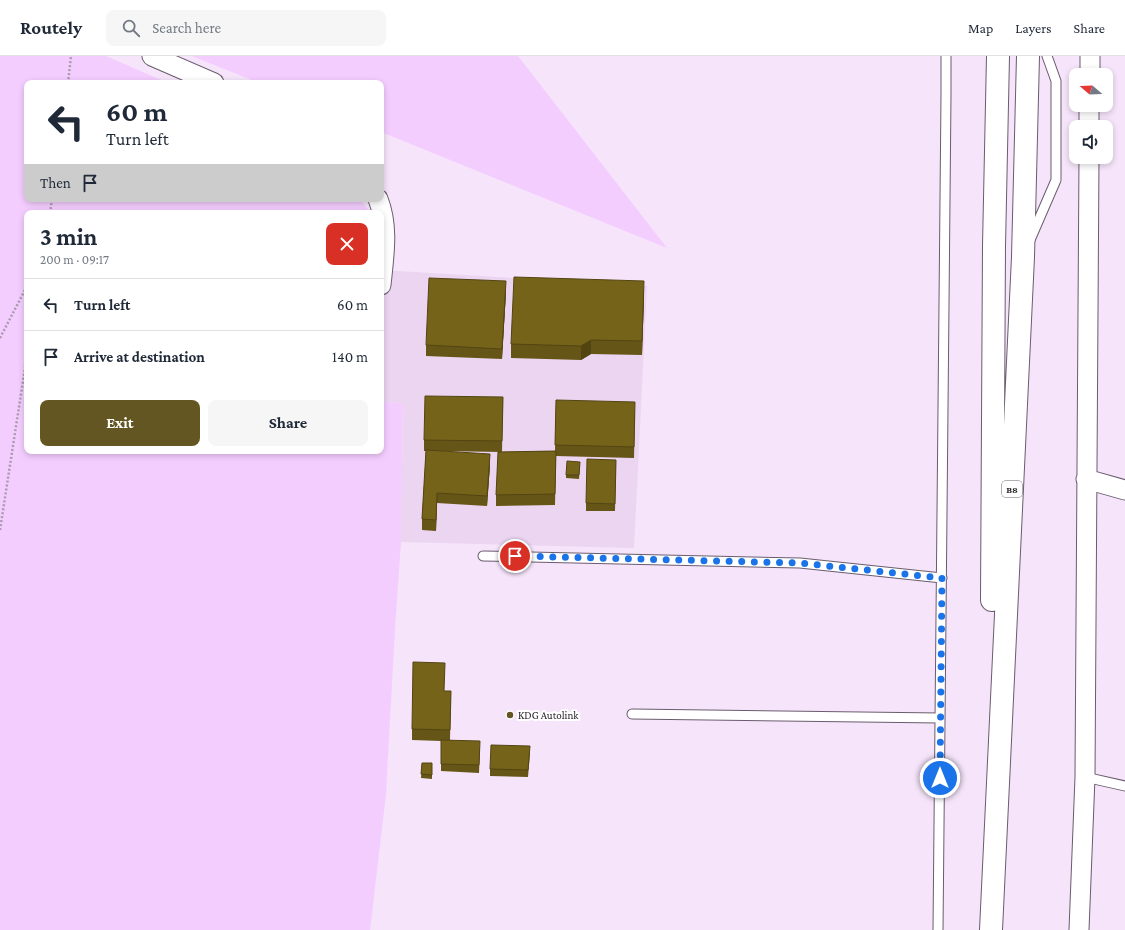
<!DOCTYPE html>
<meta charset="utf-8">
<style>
:root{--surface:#fff;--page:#f6f6f7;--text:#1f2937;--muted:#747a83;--line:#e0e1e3;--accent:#645623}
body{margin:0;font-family:"Crimson Pro",serif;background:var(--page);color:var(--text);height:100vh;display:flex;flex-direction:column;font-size:15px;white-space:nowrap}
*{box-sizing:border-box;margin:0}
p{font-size:13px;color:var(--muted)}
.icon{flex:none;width:22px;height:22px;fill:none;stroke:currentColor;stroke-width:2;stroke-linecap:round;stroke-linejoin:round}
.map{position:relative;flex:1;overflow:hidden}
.drawer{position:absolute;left:24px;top:154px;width:360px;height:244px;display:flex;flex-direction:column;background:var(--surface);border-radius:8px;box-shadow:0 2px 6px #0003}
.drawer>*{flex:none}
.banner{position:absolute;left:24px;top:24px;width:360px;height:122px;border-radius:8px;box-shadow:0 2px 6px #0003;background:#fff;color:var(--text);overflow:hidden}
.needle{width:26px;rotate:289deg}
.fabs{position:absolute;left:1069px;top:12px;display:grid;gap:8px}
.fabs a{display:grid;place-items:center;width:44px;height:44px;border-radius:8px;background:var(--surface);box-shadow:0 2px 6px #0003;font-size:20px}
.pin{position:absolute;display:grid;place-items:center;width:34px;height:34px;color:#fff;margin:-17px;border:2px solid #fff;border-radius:50%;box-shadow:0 1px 4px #0007}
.me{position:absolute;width:44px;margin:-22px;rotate:0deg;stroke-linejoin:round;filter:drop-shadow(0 0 3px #0008)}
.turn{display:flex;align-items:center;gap:14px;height:84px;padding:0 16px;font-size:18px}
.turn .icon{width:52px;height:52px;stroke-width:2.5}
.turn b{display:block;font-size:28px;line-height:34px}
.then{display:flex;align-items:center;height:38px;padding:0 16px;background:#0003;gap:8px;font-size:15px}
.round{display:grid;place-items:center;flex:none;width:42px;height:42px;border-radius:8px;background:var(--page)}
.summary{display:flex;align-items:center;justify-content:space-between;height:68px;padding:0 16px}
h1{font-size:24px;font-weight:700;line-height:30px}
.action{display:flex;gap:8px;margin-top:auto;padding:8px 16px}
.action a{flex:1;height:46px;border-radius:8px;background:var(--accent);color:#fff;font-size:16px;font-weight:700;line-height:46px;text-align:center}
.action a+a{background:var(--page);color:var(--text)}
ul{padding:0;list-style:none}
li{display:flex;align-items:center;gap:12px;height:52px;padding:0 16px;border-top:1px solid var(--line)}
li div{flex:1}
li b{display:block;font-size:15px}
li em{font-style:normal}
header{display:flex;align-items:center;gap:24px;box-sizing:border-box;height:56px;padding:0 20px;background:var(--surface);border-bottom:1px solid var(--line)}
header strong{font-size:19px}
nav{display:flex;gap:22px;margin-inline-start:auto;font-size:14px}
.search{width:280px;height:36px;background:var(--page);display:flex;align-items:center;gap:10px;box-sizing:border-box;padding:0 14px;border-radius:8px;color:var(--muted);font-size:15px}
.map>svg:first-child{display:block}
.built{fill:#ebd5f1}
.green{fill:#f4cdff}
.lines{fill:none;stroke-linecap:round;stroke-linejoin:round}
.service-casing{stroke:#6a5c6e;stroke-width:11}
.minor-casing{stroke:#6a5c6e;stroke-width:21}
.trunk-casing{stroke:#6a5c6e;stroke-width:24}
.path{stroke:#a89bac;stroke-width:2.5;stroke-dasharray:2 2;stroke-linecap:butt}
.service{stroke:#fff;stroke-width:9}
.minor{stroke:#fff;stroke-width:19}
.trunk{stroke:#fff;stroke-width:22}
.wall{fill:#655516}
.shaded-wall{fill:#534512}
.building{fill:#76631a;stroke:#534512}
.route{stroke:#1a73e8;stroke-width:7;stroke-dasharray:0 12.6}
.poi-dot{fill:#645623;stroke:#fff;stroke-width:1.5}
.labels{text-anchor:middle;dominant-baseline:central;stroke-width:4;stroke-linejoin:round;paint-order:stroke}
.shield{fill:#fff;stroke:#656166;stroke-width:1}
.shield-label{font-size:10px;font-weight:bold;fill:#231d25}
.poi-label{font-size:11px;fill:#231d25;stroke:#fff;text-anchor:start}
</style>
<header>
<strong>Routely</strong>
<div class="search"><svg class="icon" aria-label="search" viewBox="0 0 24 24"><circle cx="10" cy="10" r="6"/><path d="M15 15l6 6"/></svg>Search here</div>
<nav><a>Map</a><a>Layers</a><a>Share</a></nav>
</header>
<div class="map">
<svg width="1125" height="874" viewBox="0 0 1125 874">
<rect width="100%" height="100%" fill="#f5e4fa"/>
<path class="built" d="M381 214 647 230 634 492 401 486 403 348 381 345Z"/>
<path class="green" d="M0 0H106L168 27H27V143H360L369 155V157H27V395H381V345L403 348 401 486 395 572 386 738 370 874H0Z
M192 0H518L667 192 381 76V27H259Z"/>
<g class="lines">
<g class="service-casing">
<path id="service" d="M1030 184 1056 124V25L1047 0
M483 500 800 507 942 522
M632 658 940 662
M1085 721 1125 730
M938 874 946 39V0"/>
</g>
<g class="minor-casing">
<path id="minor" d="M152 0 214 27
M1090 19V0
M1089 71V49
M378 143C389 171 384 199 381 229
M1086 423 1125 434
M1079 874 1085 721 1089 101"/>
</g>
<g class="trunk-casing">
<path id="trunk" d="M992 544 994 190 998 0
M991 874 1023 201 1028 0"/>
</g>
<path class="path" d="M68 27 71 0
M50 157 52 143
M0 282 27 230
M0 474 27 299"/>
<use href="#service" class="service"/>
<use href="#minor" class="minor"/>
<use href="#trunk" class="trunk"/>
</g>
<path class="wall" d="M506 236 502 303 426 300V289Z
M644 239 642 299 591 298 581 304 511 302V288Z
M503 341 502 396 555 395 556 344 635 357 634 402 556 400 555 449 496 450V439L502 396 439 395 490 409 487 450 437 447 436 475 422 474V463L426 395H424V384Z
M616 404 615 455H586V447Z
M580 409 579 423 566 422V419Z
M444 635H451L450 684 480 693 479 717 441 715V685L412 684V673Z
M530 697 528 721 490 720V713Z
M422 707H432V723L421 722Z"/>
<path class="shaded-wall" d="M506 225V236L502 303V293Z
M644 225V239L642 299V285Z
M591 284V298L581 304V290Z
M490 398V409L487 450V440Z
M437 437V447L436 475V464Z"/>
<path class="building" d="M514 221 644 225 642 285 591 284 581 290 511 288Z
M429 222 506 225 502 293 426 289Z
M425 340 503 341 502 385 424 384Z
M556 344 635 346 634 391 555 389Z
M426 394 490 398 487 440 437 437 436 464 422 463Z
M556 395 555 438 496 439 498 396Z
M587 403 616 404 615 448 586 447Z
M567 405 580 406 579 419H566Z
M413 606 445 607 444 635H451L450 674 412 673Z
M441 684 480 685 479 709 441 708Z
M491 689 530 690 528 714 490 713Z
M422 707H432V719L421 718Z"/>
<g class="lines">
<path class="route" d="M515 500 800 507 942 522 940 722"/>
</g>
<circle class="poi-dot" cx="510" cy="659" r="4"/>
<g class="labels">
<rect class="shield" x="1002" y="425" width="20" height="16" rx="3"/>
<g class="shield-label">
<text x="1012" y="433">B8</text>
</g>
<g class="poi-label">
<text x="518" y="659">KDG Autolink</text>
</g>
</g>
</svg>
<div class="fabs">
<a><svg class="needle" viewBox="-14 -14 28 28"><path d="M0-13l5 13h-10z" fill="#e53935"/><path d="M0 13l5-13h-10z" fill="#747a83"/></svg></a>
<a><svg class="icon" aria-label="sound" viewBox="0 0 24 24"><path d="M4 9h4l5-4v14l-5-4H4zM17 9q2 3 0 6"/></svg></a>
</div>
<div class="pin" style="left:515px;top:500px;background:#d93025"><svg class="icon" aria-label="arrive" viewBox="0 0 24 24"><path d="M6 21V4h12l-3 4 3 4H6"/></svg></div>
<svg class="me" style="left:940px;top:722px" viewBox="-20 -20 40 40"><circle r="17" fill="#1a73e8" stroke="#fff" stroke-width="3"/><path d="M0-11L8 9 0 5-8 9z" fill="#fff"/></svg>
<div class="banner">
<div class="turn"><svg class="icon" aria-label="left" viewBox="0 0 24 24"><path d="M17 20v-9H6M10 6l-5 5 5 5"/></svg><div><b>60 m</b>Turn left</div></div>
<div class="then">Then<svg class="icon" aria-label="arrive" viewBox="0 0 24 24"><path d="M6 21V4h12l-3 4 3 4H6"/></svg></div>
</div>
<section class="drawer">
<div class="summary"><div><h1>3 min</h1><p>200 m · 09:17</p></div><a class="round" style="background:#d93025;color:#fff"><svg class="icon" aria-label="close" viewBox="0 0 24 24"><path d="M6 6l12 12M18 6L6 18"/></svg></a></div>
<ul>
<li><svg class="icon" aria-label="left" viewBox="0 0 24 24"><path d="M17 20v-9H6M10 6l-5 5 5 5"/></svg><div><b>Turn left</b></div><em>60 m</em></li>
<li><svg class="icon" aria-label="arrive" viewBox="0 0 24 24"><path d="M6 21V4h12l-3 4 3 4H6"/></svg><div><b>Arrive at destination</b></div><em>140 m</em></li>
</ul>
<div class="action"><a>Exit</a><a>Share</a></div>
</section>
</div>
